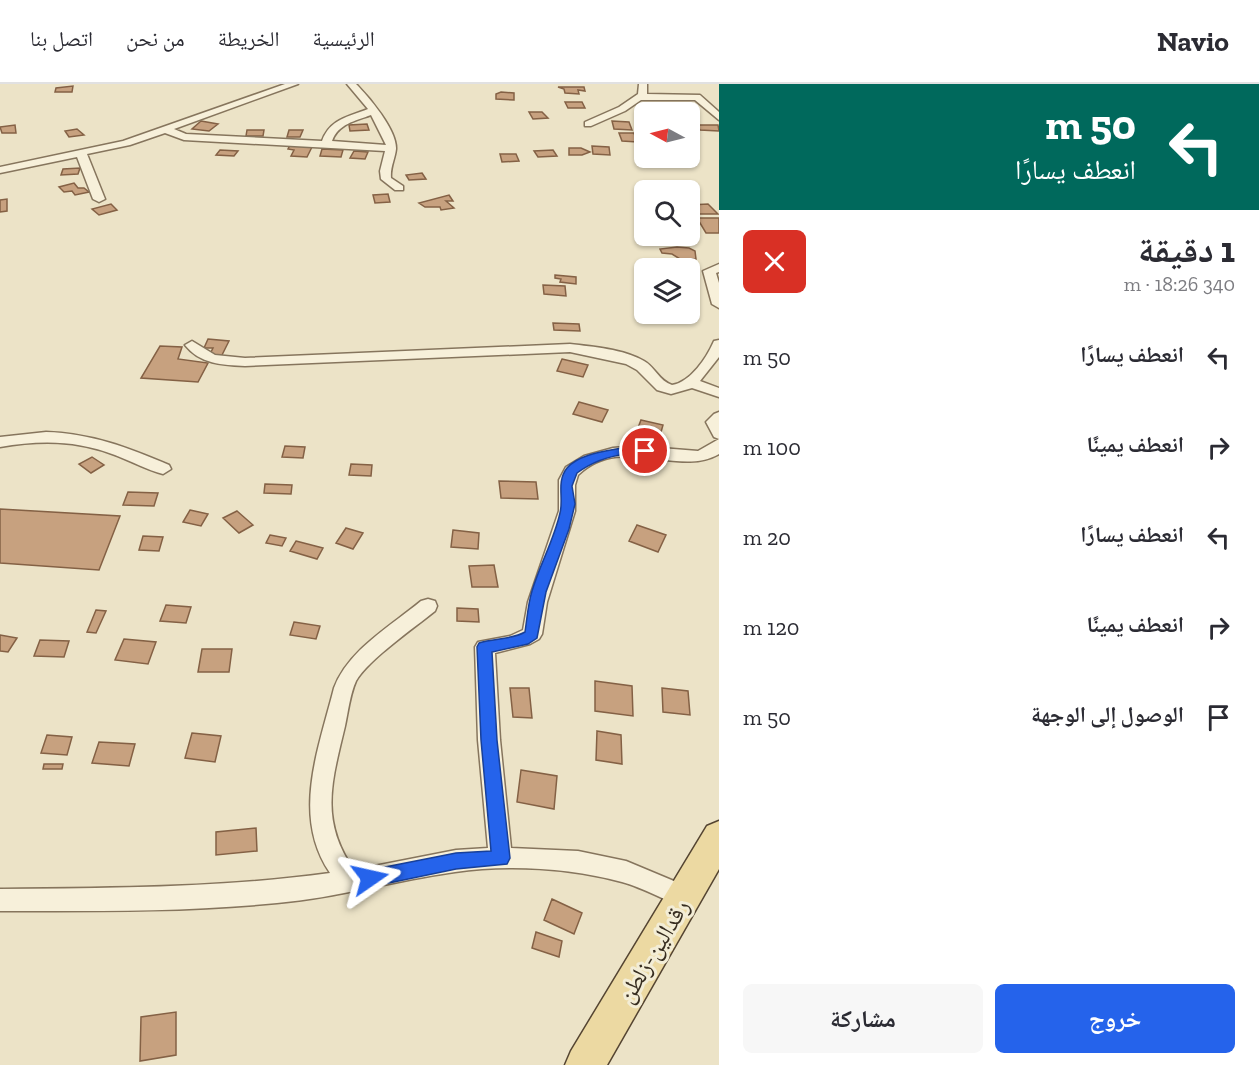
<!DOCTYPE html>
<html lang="ar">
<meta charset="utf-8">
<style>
:root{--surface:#fff;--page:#f7f7f7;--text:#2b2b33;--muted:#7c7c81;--line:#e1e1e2;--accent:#2563eb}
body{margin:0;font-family:"Zilla Slab","Noto Naskh Arabic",serif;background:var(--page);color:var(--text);direction:rtl;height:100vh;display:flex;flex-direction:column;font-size:22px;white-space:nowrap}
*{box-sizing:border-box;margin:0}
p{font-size:20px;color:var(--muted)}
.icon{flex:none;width:33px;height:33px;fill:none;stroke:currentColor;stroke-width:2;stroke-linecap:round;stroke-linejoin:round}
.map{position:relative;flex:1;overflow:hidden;direction:ltr}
.panel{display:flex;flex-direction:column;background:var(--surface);width:540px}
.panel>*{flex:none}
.guide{background:#00695c;color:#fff;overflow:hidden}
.needle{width:39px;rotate:277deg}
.buttons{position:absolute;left:634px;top:18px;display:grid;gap:12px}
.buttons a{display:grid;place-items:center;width:66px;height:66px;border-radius:9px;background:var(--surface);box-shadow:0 2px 4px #0004;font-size:30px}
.pin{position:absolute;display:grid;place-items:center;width:51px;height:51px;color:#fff;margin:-26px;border:3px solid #fff;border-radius:50%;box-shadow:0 2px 6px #0007}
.me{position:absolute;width:66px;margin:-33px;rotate:79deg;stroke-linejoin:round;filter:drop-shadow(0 0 4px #0008)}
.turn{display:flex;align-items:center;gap:21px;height:126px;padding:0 24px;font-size:27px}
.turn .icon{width:78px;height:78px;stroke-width:2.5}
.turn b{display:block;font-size:42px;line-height:51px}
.round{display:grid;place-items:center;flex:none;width:63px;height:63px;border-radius:9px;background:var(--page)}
.summary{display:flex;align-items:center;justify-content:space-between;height:102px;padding:0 24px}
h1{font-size:36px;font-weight:700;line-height:45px}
.primary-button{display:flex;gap:12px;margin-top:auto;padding:12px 24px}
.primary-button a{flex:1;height:69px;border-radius:9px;background:var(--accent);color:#fff;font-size:24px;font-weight:700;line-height:69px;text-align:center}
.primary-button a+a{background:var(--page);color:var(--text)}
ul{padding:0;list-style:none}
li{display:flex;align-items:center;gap:18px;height:90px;padding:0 24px}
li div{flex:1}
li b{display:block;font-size:22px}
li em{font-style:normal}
header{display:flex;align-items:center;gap:36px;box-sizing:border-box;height:84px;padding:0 30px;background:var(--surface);border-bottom:2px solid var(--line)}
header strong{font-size:28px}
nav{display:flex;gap:33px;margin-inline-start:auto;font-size:21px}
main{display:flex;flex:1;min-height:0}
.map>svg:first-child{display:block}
.building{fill:#c7a17f;stroke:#846145;stroke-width:1.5}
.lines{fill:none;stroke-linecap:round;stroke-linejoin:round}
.street-casing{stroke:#86755d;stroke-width:3}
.primary-casing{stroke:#544431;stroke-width:3}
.street{fill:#f7f0da;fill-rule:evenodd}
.primary{fill:#ecd9a2;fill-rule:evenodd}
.route{fill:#2563eb;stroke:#184099;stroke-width:1.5}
.labels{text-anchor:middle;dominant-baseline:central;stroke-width:6;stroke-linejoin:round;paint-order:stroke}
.near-street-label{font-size:24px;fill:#372d20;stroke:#f3edd6}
</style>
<header>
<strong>Navio</strong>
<nav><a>الرئيسية</a><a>الخريطة</a><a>من نحن</a><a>اتصل بنا</a></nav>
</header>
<main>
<section class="panel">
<div class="guide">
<div class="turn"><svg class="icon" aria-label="left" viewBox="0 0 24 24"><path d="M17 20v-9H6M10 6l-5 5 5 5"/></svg><div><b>50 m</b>انعطف يسارًا</div></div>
</div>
<div class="summary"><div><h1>1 دقيقة</h1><p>340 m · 18:26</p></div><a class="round" style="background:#d93025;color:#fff"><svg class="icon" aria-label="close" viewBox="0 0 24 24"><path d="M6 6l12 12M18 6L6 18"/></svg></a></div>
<ul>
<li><svg class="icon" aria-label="left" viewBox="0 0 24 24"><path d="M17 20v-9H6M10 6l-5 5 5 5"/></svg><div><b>انعطف يسارًا</b></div><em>50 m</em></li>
<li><svg class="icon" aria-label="right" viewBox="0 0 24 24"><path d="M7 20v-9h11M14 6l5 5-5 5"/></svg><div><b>انعطف يمينًا</b></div><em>100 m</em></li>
<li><svg class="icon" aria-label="left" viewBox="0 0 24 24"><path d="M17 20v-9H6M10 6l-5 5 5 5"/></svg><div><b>انعطف يسارًا</b></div><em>20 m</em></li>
<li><svg class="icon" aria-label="right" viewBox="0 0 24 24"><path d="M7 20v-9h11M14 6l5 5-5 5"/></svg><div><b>انعطف يمينًا</b></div><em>120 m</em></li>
<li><svg class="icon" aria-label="arrive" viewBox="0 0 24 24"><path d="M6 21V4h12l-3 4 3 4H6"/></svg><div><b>الوصول إلى الوجهة</b></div><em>50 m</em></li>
</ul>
<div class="primary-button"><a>خروج</a><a>مشاركة</a></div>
</section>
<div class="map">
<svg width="719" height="981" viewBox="0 0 719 981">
<rect width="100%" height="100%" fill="#ece3c7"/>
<path class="building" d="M73 2 72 8H55L56 4Z
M558 3H584L585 7 578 6 579 10 565 9 564 5Z
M501 8 514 9V16L496 15V10Z
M565 18H582L585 24H568Z
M672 20 692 21 694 25H675Z
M529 28H542L548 34 533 35Z
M201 37 218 40 209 47 192 45Z
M612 37 629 38 632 46 614 45Z
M367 40 369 46 350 47 349 41Z
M15 41 16 49H2L0 43Z
M697 41H718L719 47 700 46Z
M77 45 84 51 69 53 65 47Z
M247 46H264L263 52H246Z
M289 46H303L300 53H287Z
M619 49H634L637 58 622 57Z
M290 61 312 63 307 73 291 72 294 66 288 65Z
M592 62 609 63 610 71 593 70Z
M569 64H581L590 68 582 71H569Z
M322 65 343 66 341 73 320 72Z
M220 66 238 67 234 72 216 71Z
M553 66 557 72 538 73 534 67Z
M354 67 368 68 365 75 350 74Z
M500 70H516L519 77 502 78Z
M80 84 78 90 61 91 63 85Z
M422 89 426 95 409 96 406 91Z
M74 99 78 104H84L89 108 75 111 72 107 64 108 59 103Z
M388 110 390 118 375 119 373 111Z
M449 111 453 117H446L454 124 441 126 440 123H425L419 119Z
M7 115V127L0 128V116Z
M111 120 117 126 99 131 92 125Z
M708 120 718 130H695L690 123V121Z
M697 134H719V149H706Z
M677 163 689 164 695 167 696 175H680L672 170 662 169 660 165Z
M555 191 576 193V200L560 198 561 195 555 194Z
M543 201 565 202 566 212 544 210Z
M553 239 579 240 580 247 554 246Z
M208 255 229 257 221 273 209 272 213 264H204Z
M160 262 182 263 178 275 208 279 198 298 141 294Z
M562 275 588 281 583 293 557 287Z
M579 318 608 326 602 338 573 330Z
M641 336 663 341 659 355 636 349Z
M285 362 305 363 303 374 282 373Z
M92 373 104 381 91 389 79 380Z
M351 380 372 381 371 392 349 391Z
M499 397 536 398 538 415 501 414Z
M265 400 292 401 291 410 264 409Z
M128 408 158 409 154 422 123 421Z
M0 425 120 432 99 486 0 479Z
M190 426 208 430 201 442 183 438Z
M237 427 253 441 239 449 223 434Z
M637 441 666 451 658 468 629 457Z
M346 444 363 449 353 465 336 459Z
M453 446 479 449 478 465 451 463Z
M270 451 286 454 282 462 266 459Z
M143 452 163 453 159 467 139 466Z
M296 457 323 464 317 475 290 467Z
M494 481 498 503H472L469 482Z
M166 521 191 523 186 539 160 537Z
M457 524 478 525 479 538 457 537Z
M96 526 106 527 96 549 87 548Z
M294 538 320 542 316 555 290 551Z
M0 551 17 554 8 568 0 567Z
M124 555 156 558 148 580 115 576Z
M40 556 69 557 64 573 34 572Z
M202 565H232L229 588H198Z
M595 597 632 602 633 632 595 627Z
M510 604H529L532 634 513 633Z
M662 604 688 607 690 631 663 628Z
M597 647 621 651 622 680 596 676Z
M192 649 221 652 215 678 185 674Z
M47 651 72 653 67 671 41 669Z
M99 658 135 660 129 682 92 679Z
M44 680H63L62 685H43Z
M521 686 557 692 554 725 517 718Z
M256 744 257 767 216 771V748Z
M552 815 582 829 574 850 544 836Z
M536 848 562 857 559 873 532 864Z
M176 928V971L140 977 141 933Z"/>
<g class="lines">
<g class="street-casing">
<path id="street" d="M285 0H298L174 45 186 50 322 57C330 35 348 33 368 25L347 0H356C369 13 397 46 396 65 395 75 390 83 391 94L403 102V106H395L381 95 380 87 385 67 184 56 165 49 130 61 87 70 105 115 99 118 93 115 77 73 0 89V83L123 57ZM371 31 386 61 332 57C338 40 355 37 371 31Z
M639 0H647V10L700 11 719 28V36L695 16H641L625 27 591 42H585V38L619 23 638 10Z
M719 180V188L716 189 719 199V224L712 220 703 187Z
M719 256V273L700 297 719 304V313L692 304 671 310 657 306 637 286 626 280 570 268 245 282C222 281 200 280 185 261L192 257 215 271 245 274 570 260C594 263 623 265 644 277 655 283 659 297 672 301 691 298 707 273 714 257Z
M719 328V355L714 353 706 338 714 330Z
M46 348C90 349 129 364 169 381L171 385 163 390C147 386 131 377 115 371 76 356 40 356 0 363V353Z
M719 355V370C678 394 621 349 578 391L575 401V427L547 518 542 550 539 555 530 560 495 569 500 656 511 764 578 767 626 777 693 805 697 813 693 821 685 824C664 816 644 804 622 798 570 784 509 780 455 788 396 796 337 814 277 819 185 828 92 827 0 827V805C110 804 220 804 330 789 291 732 319 664 334 604 348 566 391 542 421 517L428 515 435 517 437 522 435 527C414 544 369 575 356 597 350 610 348 628 345 642 332 697 319 736 354 786L456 766 488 764 478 656 475 563 478 558 510 552 523 546 528 518 559 427V396L566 383 584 372 613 364 636 362 698 367Z"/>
</g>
<g class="primary-casing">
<path id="primary" d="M719 737V785L607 981H565L571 967 707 742Z"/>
</g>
<use href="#street" class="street"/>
<use href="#primary" class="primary"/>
</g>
<path class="route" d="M627 363H645L651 367C644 372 636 369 627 370 609 372 592 378 577 389L572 402 575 420 569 445 546 508 537 554 528 560 492 568 497 656 510 774 507 780 456 785 370 803 364 800 362 794 364 788 370 786 456 769 491 767 481 656 477 563 479 559C494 554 511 556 525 548 527 535 528 520 532 507 540 480 554 456 560 429 564 414 556 398 567 384 580 369 609 367 627 363Z"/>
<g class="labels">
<g class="near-street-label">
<text transform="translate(653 867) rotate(-59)">رقدالين-زلطن</text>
</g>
</g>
</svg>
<div class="buttons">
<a><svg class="needle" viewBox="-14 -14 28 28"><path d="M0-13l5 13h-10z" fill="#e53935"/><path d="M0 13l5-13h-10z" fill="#7c7c81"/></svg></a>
<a><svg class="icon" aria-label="search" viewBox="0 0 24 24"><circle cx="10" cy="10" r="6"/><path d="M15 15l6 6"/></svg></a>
<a><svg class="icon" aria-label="layers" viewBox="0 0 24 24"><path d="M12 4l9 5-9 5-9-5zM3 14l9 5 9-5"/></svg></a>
</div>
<div class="pin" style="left:645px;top:367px;background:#d93025"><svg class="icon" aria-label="arrive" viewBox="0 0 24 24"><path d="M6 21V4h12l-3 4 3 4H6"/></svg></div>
<svg class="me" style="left:370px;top:794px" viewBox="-20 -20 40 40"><path d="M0-17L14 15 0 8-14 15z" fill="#2563eb" stroke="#fff" stroke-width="4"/></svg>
</div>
</main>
